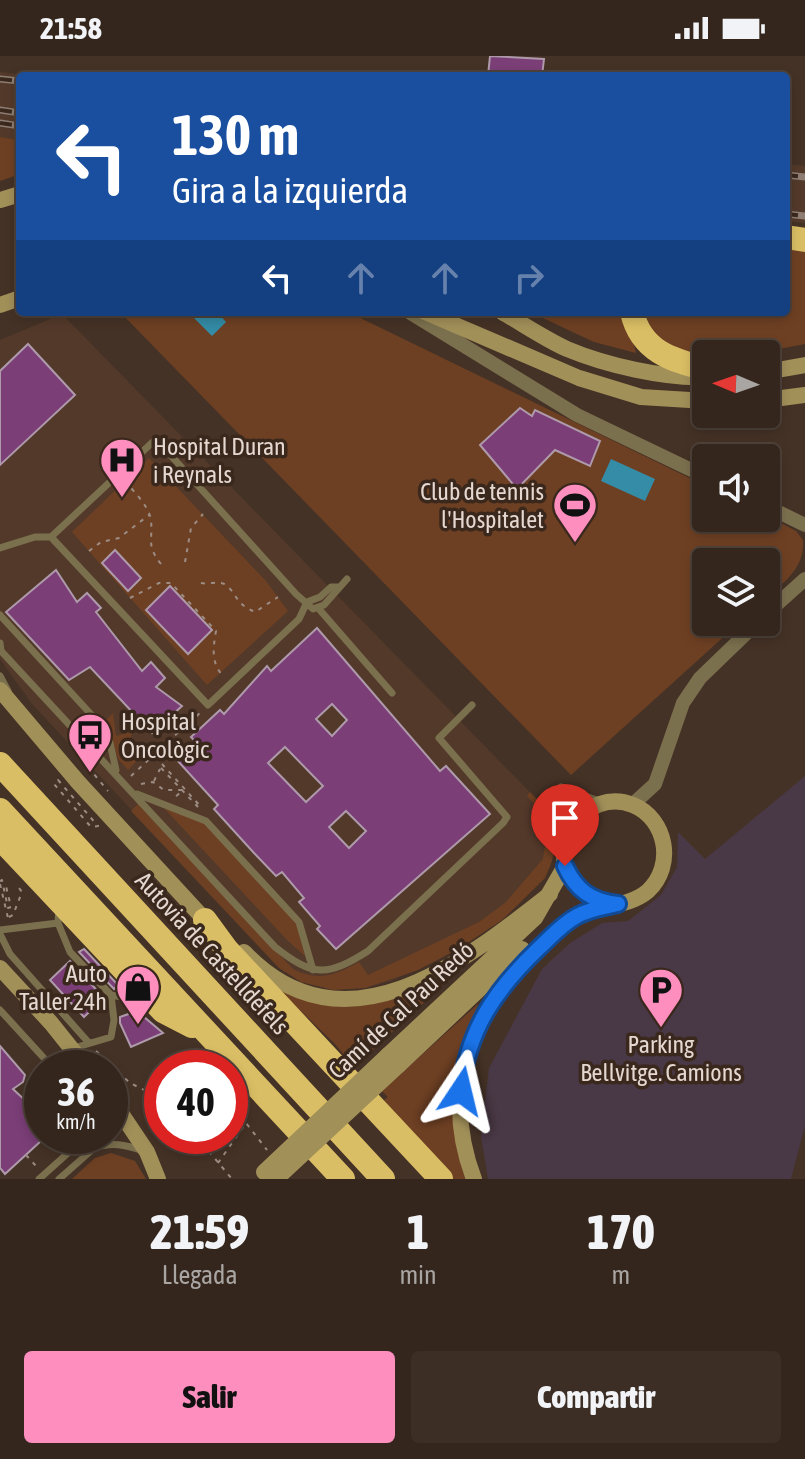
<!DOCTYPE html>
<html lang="es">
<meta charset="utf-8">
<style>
:root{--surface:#34261c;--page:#3c2e25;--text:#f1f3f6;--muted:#a9a5a3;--line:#4e433b;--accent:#fe8ebe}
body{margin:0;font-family:"Asap Condensed",sans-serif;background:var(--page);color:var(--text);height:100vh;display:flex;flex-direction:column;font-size:30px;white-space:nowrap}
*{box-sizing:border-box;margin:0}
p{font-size:26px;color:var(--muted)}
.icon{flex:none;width:44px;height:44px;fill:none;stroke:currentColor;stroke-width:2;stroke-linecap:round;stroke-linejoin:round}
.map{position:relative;height:1123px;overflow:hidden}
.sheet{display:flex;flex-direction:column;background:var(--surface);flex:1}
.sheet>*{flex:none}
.guide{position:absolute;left:16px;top:16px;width:774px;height:244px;border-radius:8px;box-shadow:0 4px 12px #0003,0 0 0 2px var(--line);background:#1a4fa0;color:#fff;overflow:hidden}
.needle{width:52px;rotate:272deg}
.tools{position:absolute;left:692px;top:284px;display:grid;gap:16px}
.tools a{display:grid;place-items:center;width:88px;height:88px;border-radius:8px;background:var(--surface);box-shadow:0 4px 12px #0003,0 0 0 2px var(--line);font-size:40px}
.speed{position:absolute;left:24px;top:994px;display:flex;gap:16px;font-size:40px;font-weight:700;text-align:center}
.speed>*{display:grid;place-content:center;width:104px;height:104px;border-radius:50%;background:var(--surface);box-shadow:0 4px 12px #0003,0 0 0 2px var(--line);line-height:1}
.speed small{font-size:20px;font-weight:400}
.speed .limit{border:12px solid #d22;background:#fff;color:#111}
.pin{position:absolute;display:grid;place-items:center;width:68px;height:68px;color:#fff;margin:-82px -34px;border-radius:50% 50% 50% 0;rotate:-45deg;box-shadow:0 0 8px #0007}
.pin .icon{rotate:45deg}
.me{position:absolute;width:88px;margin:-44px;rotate:10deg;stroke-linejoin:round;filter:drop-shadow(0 0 6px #0008)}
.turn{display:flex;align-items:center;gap:28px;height:168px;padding:0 24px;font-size:36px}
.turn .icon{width:104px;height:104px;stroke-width:2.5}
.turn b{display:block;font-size:56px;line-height:68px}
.lanes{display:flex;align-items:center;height:76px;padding:0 24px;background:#0003;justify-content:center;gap:40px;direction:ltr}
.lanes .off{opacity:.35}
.eta{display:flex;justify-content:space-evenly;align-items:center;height:136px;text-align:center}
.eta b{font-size:48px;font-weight:800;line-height:56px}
.action{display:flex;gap:16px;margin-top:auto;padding:16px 24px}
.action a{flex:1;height:92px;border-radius:8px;background:var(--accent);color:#111;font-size:32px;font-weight:800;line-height:92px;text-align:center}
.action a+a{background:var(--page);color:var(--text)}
.status{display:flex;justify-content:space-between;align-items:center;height:56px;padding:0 40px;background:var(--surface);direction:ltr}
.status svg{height:22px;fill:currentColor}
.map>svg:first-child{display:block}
.built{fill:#53392a}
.industrial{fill:#493845}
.green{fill:#6e4023}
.water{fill:#348ca6}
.building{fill:#7b3e77;stroke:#ae9aab;stroke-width:2;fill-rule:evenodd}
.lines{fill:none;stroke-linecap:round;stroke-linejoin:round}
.path{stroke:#9c8c83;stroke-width:2;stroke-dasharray:4 6;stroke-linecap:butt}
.lane{stroke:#7b704e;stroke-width:7}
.street{stroke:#7b704e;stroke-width:14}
.secondary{stroke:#a29059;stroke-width:16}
.highway{stroke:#dabe65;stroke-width:24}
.rail-casing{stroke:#8e7e74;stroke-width:7}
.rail{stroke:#3a281d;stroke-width:4;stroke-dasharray:12;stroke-linecap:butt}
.secondary-bridge{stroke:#a29059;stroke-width:16}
.route-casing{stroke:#114b97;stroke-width:20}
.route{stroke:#1a73e8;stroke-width:14}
.labels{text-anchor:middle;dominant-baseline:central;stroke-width:7;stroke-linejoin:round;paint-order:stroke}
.poi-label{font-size:24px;fill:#e5d8d1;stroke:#3a281d;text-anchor:start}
.street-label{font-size:24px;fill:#e5d8d1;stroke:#3a281d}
</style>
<div class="status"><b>21:58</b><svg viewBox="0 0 49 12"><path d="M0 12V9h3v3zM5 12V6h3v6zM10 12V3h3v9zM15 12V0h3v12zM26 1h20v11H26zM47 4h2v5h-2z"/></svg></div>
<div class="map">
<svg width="805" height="1123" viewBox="0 0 805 1123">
<rect width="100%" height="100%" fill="#453226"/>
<path class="built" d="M0 16 31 20H20V84L0 81Z
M786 108 805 110V167L786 165Z
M62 258 559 766 552 805 545 822 502 864 440 903 391 925 365 932 284 916 32 648 0 603V284Z"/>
<path class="industrial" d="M805 720V1070L791 1123H488L481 1080 489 1012 542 913 570 887 602 867 628 865 661 839 677 811 678 776 705 803Z"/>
<path class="green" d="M0 81 20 84V118L0 125Z
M786 190 805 192V288L753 298 706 300 690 298 656 283 644 256H786Z
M120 256H348L706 430V462H766V459L796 475 803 484C805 512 784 526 766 542V506H706V566H740L571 719Z
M530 256H626L636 297 594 286Z
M149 402 266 525 288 555 207 629 72 476Z
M113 657 116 680 133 675 125 697 126 700 149 692 128 714 119 704 104 666Z
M530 736 559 766 552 805 545 822 502 864 460 892 418 914 365 932 333 934 301 926 279 912 131 755 138 748 293 913C318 926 336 919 359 906L368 919 479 866 505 847 543 803 548 769 552 766 527 740Z
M164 752 204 767 296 866 305 900 288 885Z
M452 914 455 918 354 1011 335 988 279 934C351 964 386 946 452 914Z
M478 948C476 958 468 970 464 982 448 1029 450 1076 467 1123H452L384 1044 388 1041 382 1035Z
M111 1097 135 1105 146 1123H72L95 1102Z"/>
<path class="water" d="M188 256H217L226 266 212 280Z
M611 403 655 423 645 445 601 425Z"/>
<path class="building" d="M490 0 544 3 542 20H488Z
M28 288 75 339 0 409V315Z
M520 352 532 360 535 354 600 385 590 410 555 394 517 433 480 389Z
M115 494 141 522 128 535 102 507Z
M56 514 77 546 87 537 101 552 96 556 142 615 151 606 165 622 156 631 182 650 152 677 90 611 69 624 6 556Z
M170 530 212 574 188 598 146 554Z
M317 572 440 715 446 710 490 758 336 893 317 873 320 870 299 846 304 842 282 816 276 820 254 797 214 753 218 749 176 703 195 685 191 681 220 654 224 658 267 610 271 615ZM332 648 347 664 332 680 316 663ZM285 691 323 730 306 746 268 707ZM346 755 366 775 349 792 329 771Z
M84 893 118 929 114 933 79 896Z
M70 905 104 942 84 961 50 924Z
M137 955 163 977 131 991 120 967V961Z
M0 990 25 1019 23 1026 13 1033 30 1049 42 1038V1084L5 1118 0 1112Z"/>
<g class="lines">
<path class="path" d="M125 425C134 436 149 450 151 464 153 485 146 489 161 508
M89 495 101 486 119 482 149 459
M185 506 191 472 203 458
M201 527C209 529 220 524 226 529 239 540 234 547 255 556L278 541
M130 542 159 527H171L216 575C213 592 211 607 223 620
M189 667 200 657
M162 708 202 752
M88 711 108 735
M161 712 198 751
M131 720 183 672
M58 724 98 770 91 771 54 728Z
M154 725 160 713
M141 728 153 726 164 734H183L174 742
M0 825 2 824 8 852 11 851 5 826
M0 828 8 862
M9 861 13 859 22 836 19 832
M96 995 130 1027 162 1043
M196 1080 232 1123
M26 1099 36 1110
M218 1107 246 1067 267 1094"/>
<path class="lane" d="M51 481 208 649 299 563 307 546 320 541 331 531H338
M0 492 35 481H51L156 383 296 538 313 553 324 549 347 523
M319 553 392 637
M0 559 98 666 110 687 116 714
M0 587 1 595 275 891C313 921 327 921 368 895L503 767 507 761 439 682 472 649
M0 620 8 635
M561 731 599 745
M561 731 572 767
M137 738 206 765 299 866 313 914
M59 852 58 867 70 896 111 939 143 945
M0 874 58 867
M0 878 10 898 89 987
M0 954 53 1012
M74 992 111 981 114 964 111 939
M39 1123 77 1089 82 1080
M59 1123 93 1093C111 1085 126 1089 144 1095"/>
<path class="street" d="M409 256 577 359 706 421
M766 450 805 469
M766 558 805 523
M632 749 655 728 683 647 700 622 758 566"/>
<path class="secondary" d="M0 144 20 138
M0 249 20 242
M425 256 579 322 641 341 706 345
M502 256C523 268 545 283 567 293 605 309 665 323 706 321
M766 316 805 309
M766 344 805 339
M0 634 78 726 205 864 212 868
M244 896C343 1001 463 907 550 838
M0 912 51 967 87 1012
M388 999 535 862 565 810
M399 1009 522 893
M110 1041 147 1096 158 1123
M474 1123C441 1037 469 959 533 897 546 885 559 870 574 861 597 849 628 852 648 835 675 810 667 763 633 749 586 730 543 791 575 829 582 837 592 841 601 846"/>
<path class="highway" d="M786 181 805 184
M632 256C641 295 671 304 706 313
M0 708 383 1123
M0 754 343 1123
M0 782 163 955 192 970
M205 864 227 894 441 1123"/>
<g class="rail-casing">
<path id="rail" d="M0 23 20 25
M0 54 20 57
M0 67 20 70
M786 119 805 121
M786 158 805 160"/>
</g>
<use href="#rail" class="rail"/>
<path class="secondary-bridge" d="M264 1116 388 999
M276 1123 399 1009"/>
</g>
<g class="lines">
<g class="route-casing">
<path id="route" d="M461 1035C467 974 496 933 539 892 551 881 562 868 577 860 590 853 604 851 618 848 591 845 576 834 565 810"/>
</g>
<use href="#route" class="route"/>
</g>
<defs>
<g id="hospital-pin" transform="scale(2.3)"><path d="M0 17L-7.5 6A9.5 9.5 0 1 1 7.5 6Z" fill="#fe8ebe" stroke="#3a281d"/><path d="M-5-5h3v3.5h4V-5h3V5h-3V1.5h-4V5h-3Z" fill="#111"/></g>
<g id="stadium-pin" transform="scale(2.3)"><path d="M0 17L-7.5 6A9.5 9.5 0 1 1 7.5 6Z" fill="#fe8ebe" stroke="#3a281d"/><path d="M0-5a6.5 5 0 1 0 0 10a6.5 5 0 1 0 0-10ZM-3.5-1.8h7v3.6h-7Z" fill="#111"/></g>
<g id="bus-pin" transform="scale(2.3)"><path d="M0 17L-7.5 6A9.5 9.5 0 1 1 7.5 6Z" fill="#fe8ebe" stroke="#3a281d"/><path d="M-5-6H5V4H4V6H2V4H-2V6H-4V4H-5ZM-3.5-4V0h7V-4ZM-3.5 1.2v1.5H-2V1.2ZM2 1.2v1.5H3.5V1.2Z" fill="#111"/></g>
<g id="shop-pin" transform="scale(2.3)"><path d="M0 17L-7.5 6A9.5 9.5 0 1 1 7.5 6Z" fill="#fe8ebe" stroke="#3a281d"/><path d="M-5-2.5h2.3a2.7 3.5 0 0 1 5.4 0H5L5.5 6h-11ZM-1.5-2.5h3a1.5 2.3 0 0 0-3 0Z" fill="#111"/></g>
<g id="parking-pin" transform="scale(2.3)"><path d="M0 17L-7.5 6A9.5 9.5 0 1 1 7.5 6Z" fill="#fe8ebe" stroke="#3a281d"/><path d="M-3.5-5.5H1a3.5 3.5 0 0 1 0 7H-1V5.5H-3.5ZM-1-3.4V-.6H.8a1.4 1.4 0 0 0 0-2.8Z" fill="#111"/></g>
</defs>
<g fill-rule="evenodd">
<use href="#hospital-pin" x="122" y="404"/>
<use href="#stadium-pin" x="575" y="449"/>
<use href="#bus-pin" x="90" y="679"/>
<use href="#shop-pin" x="138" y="931"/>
<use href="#parking-pin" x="661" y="934"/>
</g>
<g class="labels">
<g class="poi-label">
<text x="153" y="390">Hospital Duran<tspan x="153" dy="28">i Reynals</tspan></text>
<text x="544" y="435" text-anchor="end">Club de tennis<tspan x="544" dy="28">l'Hospitalet</tspan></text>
<text x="121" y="665">Hospital<tspan x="121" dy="28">Oncològic</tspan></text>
<text x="107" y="917" text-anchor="end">Auto<tspan x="107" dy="28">Taller 24h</tspan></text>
<text x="661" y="988" text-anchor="middle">Parking<tspan x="661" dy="28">Bellvitge. Camions</tspan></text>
</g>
<g class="street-label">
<text transform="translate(212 897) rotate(47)">Autovia de Castelldefels</text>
<text transform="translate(401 954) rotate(-43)">Camí de Cal Pau Redó</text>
</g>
</g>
</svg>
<div class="tools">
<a><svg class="needle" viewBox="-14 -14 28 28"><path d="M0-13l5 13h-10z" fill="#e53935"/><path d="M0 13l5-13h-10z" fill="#a9a5a3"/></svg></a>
<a><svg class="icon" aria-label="sound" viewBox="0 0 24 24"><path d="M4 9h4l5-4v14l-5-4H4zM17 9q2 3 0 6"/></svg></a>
<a><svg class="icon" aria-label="layers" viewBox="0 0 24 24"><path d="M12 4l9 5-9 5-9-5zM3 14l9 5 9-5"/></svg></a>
</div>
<div class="speed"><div>36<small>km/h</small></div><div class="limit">40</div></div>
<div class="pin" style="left:565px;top:810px;background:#d93025"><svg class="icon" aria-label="arrive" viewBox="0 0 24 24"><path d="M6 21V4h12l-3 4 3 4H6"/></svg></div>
<svg class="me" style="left:461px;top:1035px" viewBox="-20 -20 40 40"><path d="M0-17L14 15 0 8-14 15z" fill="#1a73e8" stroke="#fff" stroke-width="4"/></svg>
<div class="guide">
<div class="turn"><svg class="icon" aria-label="left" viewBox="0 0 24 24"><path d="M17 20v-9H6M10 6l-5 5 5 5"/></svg><div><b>130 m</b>Gira a la izquierda</div></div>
<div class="lanes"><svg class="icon" aria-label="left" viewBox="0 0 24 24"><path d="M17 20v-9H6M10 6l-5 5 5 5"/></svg><svg class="icon off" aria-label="ahead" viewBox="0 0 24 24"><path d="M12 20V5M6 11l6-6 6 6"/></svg><svg class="icon off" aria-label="ahead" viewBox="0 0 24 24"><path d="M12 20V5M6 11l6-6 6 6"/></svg><svg class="icon off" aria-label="right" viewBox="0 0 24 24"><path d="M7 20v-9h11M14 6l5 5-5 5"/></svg></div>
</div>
</div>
<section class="sheet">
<div class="eta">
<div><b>21:59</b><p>Llegada</p></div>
<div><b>1</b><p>min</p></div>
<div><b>170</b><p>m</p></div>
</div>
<div class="action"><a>Salir</a><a>Compartir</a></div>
</section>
